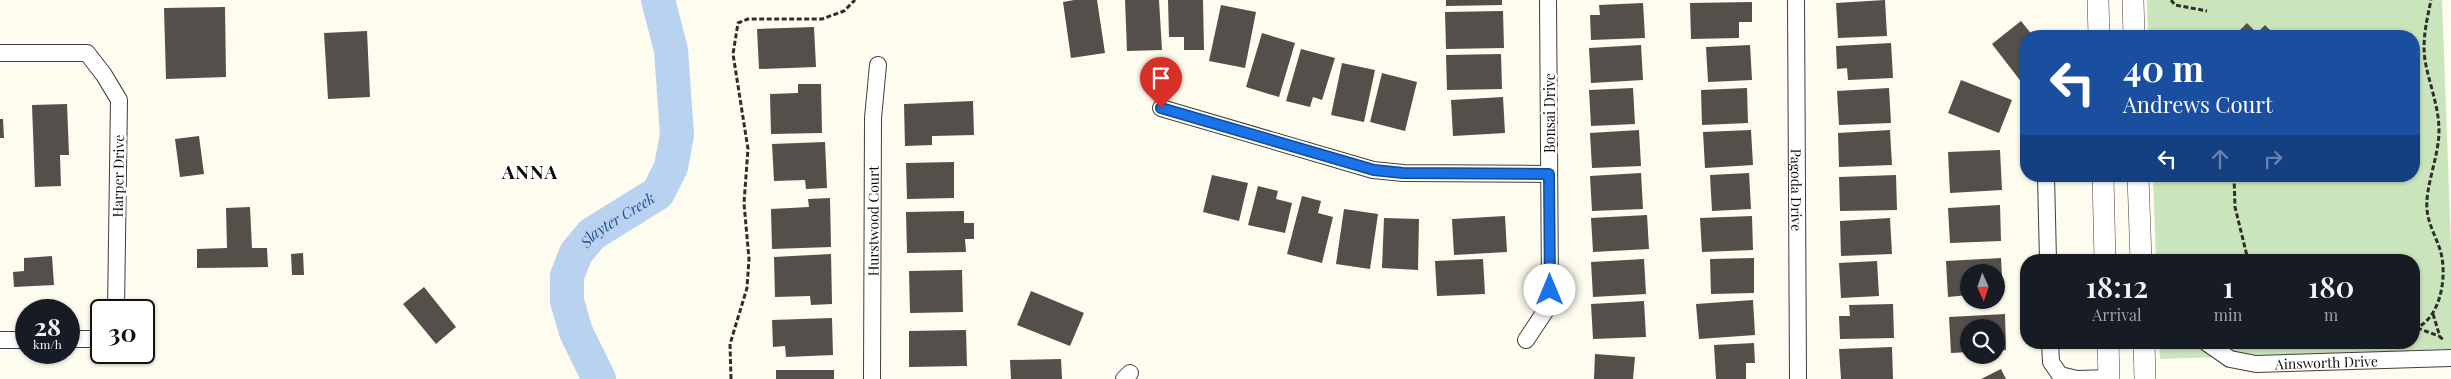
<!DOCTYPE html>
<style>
:root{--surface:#171b24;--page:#242831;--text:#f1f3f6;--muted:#9ea1a6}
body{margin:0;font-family:"Playfair Display",serif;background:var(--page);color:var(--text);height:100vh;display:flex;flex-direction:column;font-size:19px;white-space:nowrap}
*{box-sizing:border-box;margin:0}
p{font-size:16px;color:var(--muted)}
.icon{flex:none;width:28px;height:28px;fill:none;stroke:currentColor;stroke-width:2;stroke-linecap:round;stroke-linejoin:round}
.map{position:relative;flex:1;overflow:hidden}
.drawer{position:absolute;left:2020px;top:254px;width:400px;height:95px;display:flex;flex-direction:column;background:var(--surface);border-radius:20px;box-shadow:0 1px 4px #0004}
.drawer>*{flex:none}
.hud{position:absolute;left:2020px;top:30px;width:400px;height:152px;border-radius:20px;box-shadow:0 1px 4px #0004;background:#1a4fa0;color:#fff;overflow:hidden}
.needle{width:32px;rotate:177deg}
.controls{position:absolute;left:1960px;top:264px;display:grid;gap:10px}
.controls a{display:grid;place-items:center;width:45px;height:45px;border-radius:50%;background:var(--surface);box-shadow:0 1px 4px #0004;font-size:25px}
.speed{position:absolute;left:15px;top:299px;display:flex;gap:10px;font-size:25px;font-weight:700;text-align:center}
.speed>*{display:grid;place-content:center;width:65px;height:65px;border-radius:50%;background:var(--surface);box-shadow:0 1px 4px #0004;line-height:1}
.speed small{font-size:12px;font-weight:400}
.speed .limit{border:2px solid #111;border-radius:8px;background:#fff;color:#111}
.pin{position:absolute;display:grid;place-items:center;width:42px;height:42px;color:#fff;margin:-51px -21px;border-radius:50% 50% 50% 0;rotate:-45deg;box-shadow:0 0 5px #0007}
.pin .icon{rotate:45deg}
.me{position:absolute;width:55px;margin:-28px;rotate:0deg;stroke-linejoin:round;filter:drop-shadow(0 0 4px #0008)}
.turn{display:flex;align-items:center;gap:18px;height:105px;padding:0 20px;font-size:22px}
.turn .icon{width:65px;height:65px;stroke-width:2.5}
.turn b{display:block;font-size:35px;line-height:42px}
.lanes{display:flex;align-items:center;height:48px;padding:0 20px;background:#0003;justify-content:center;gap:25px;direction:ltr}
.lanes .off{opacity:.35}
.eta{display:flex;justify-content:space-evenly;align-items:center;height:85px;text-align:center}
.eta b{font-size:30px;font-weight:600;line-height:35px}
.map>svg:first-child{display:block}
.green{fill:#cae4bb}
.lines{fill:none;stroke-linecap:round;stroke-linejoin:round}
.river{stroke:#b8d2ef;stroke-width:34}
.building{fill:#544f4a}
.minor-casing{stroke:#3f3f3f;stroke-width:18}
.tertiary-casing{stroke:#3f3f3f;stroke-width:22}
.path{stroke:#2e2e2e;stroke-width:3;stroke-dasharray:5 2.5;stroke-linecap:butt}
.minor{stroke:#fff;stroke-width:16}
.tertiary{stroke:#fff;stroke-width:21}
.route-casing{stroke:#114b97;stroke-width:12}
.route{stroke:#1a73e8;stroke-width:9}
.labels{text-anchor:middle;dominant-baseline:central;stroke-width:5;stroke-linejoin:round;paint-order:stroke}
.street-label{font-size:14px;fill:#0c0c0c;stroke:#fff}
.water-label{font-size:15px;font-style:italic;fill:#245190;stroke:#fff}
.district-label{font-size:19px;font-weight:bold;letter-spacing:1px;fill:#0c0c0c;stroke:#fff}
</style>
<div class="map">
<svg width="2451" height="379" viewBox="0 0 2451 379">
<rect width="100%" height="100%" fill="#fdfcee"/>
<path class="green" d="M2147 0H2442L2451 248V349L2160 359 2159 343 2414 342V260H2156L2153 176H2414V36H2148Z"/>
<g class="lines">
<path class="river" id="s1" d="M599 379 576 332 567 301V276L576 253 592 234 658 193 671 167 677 135 671 50 658 0"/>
</g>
<path class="building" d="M1074 0H1097L1105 53 1071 58 1063 2Z
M1125 0H1159L1162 50 1127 51Z
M1168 0H1203L1204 50H1184V37H1169Z
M1446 0H1502V5L1446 6Z
M1885 0 1887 36 1838 38 1836 3Z
M1752 2V22H1739V38L1691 39 1690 3Z
M1643 3 1645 38 1591 40 1590 15H1600L1599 5Z
M1221 5 1256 12 1245 68 1209 61Z
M225 7 226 77 166 79 164 8Z
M1503 11 1504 48 1446 49 1445 12Z
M2021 21 2033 36H2026V88L1992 44Z
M2247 23 2257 33 2265 25 2276 36H2234Z
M814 27 816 67 759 69 757 29Z
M367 31 370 97 328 99 324 33Z
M1262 33 1295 43 1279 97 1246 87Z
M1891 43 1893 78 1848 80 1847 68 1837 69 1836 46Z
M1641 45 1643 80 1591 83 1589 48Z
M1750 45 1752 80 1708 82 1706 47Z
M1301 49 1335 58 1322 100 1313 97 1310 107 1286 101Z
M1501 54 1502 89 1447 90 1446 55Z
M1342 63 1375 70 1364 122 1331 115Z
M1382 73 1417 82 1405 131 1370 122Z
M1961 80 2012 100 1999 133 1948 113Z
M798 84H821L822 133 771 134 770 94 798 93Z
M1633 88 1635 124 1591 126 1589 90Z
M1747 88 1748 123 1702 125 1701 90Z
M1889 88 1891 123 1839 125 1837 91Z
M1503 97 1505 133 1453 136 1451 100Z
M973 101 974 135 932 136V145L905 146 904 104Z
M67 104 69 155H60L61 186 35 187 32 105Z
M0 119H3L4 138H0Z
M1639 130 1641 166 1592 168 1590 133Z
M1751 130 1753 165 1705 168 1703 132Z
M1890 130 1892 165 1839 167 1838 133Z
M199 136 204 174 180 177 175 139Z
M825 142 827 188 806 189 805 180 774 181 772 144Z
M2000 150 2002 190 1950 193 1948 152Z
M954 162V198L907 199 906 163Z
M1641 173 1643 209 1592 211 1590 176Z
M1749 173 1751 209 1712 211 1710 175Z
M1212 175 1248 183 1239 221 1203 212Z
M1896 175 1897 210 1840 211 1839 177Z
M1258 186 1278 191 1276 199 1292 203 1285 233 1248 225Z
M1302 196 1321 201 1318 213 1333 217 1322 263 1287 254Z
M830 198 831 247 772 249 771 209 809 207 808 199Z
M2000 205 2001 241 1950 243 1948 208Z
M250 207 252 248H267L268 267 197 268V249L227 248 226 208Z
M1344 209 1378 214 1370 269 1336 264Z
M964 211V223H974V239H965L966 252 907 253 906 212Z
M1647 215 1649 249 1593 252 1591 218Z
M1505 216 1507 252 1454 255 1452 219Z
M1752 216 1753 250 1702 252 1700 218Z
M1384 218 1419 219 1418 270 1382 268Z
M1890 218 1892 254 1841 256 1840 221Z
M303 253 304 275H292L291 254Z
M831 254 832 304 811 305 810 296 775 297 774 257Z
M52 256 54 285 14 287 13 272 24 271V258Z
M1754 258V293L1711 294 1710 259Z
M2001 258 2003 294H1996V272H1969V295L1948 297 1946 261Z
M1483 259 1485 294 1437 296 1435 261Z
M1644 259 1646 294 1593 297 1591 262Z
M1877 261 1879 296 1841 298 1839 263Z
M962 270 963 312 910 313 909 271Z
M424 287 456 327 436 344 403 304Z
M1031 291 1084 313 1070 346 1017 325Z
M1753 300 1755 335 1699 339 1696 304Z
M1644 301 1646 337 1593 339 1591 304Z
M1893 304 1894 338 1840 339 1839 316H1850L1849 305Z
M2005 314 2006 350 1996 351V328H1969V352L1951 353 1949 317Z
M832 318 833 355 786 357 785 346 773 347 772 320Z
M966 330 967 366 909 367V331Z
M1754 343 1755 363H1746V379H1716L1714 345Z
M1892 347 1893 379H1841L1839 349Z
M1595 354 1635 357 1633 379H1594Z
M1061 359 1062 379H1011L1010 360Z
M2001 369 2006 379H1981Z
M776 370H834V379H776Z"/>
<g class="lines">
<g class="minor-casing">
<g id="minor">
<path id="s2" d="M1796 0 1798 379"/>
<path d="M0 53H87L104 75 119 100 116 310"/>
<path d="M1161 108 1373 170 1403 173 1549 174"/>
<path d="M2046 176 2048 260"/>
<path d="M69 339H101"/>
<path d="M0 340H26"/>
<path d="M1526 340 1546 310 1550 290 1548 0"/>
<path d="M2050 342 2051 362 2060 375 2077 379 2109 378"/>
<path id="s3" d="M2207 343 2230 359 2256 364 2451 358"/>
<path id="s4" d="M872 379 873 118 878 65"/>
<path d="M1124 379 1130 373"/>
</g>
</g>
<g class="tertiary-casing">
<path id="tertiary" d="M2098 0 2099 36
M2133 0 2134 36
M2103 176 2105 260
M2138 176 2141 260
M2108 342 2109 379
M2144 342 2145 379"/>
</g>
<path class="path" d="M2171 0 2175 5 2207 11
M2234 176 2235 207 2248 260
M2433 314 2440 337 2444 340
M2417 328 2439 336
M2414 329C2441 319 2447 277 2441 253 2437 238 2428 225 2427 209 2425 187 2439 156 2439 131 2439 106 2429 84 2425 60 2422 39 2427 20 2431 0
M731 379 730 344 747 288 749 259 744 203 748 149 733 54 738 23 748 19H822L844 11 855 0"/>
<use href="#minor" class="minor"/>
<use href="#tertiary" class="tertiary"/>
</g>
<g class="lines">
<g class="route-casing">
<path id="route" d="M1161 108 1374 170 1403 173 1549 174 1550 290"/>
</g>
<use href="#route" class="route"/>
</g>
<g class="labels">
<g class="street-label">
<text transform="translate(1549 113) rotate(-90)">Bonsai Drive</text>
<text transform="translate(118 176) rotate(-89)">Harper Drive</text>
<text stroke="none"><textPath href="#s2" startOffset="190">Pagoda Drive</textPath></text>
<text stroke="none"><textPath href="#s4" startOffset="158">Hurstwood Court</textPath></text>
<text stroke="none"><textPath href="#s3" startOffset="125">Ainsworth Drive</textPath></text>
</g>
<g class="water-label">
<text stroke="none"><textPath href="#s1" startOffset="188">Slayter Creek</textPath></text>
</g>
<g class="district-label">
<text x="530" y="171">ANNA</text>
</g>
</g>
</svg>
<div class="controls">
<a><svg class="needle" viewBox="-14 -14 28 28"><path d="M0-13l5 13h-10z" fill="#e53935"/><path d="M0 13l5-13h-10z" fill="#9ea1a6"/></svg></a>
<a><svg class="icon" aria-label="search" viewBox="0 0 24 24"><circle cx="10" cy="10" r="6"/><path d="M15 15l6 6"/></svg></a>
</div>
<div class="speed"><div>28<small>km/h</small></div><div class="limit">30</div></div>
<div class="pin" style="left:1161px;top:108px;background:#d93025"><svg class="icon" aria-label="arrive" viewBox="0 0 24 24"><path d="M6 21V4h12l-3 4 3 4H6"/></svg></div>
<svg class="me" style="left:1550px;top:290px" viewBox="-20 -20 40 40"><circle r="19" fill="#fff"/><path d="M0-13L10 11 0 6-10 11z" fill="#1a73e8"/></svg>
<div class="hud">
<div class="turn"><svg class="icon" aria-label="left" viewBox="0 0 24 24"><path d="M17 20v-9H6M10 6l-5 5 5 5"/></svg><div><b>40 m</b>Andrews Court</div></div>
<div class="lanes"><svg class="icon" aria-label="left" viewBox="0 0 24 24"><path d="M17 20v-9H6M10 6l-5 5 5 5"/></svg><svg class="icon off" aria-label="ahead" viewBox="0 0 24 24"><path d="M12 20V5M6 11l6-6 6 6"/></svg><svg class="icon off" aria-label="right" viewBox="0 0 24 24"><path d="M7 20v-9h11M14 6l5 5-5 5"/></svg></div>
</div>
<section class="drawer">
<div class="eta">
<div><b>18:12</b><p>Arrival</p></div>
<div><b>1</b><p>min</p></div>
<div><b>180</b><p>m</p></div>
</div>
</section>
</div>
